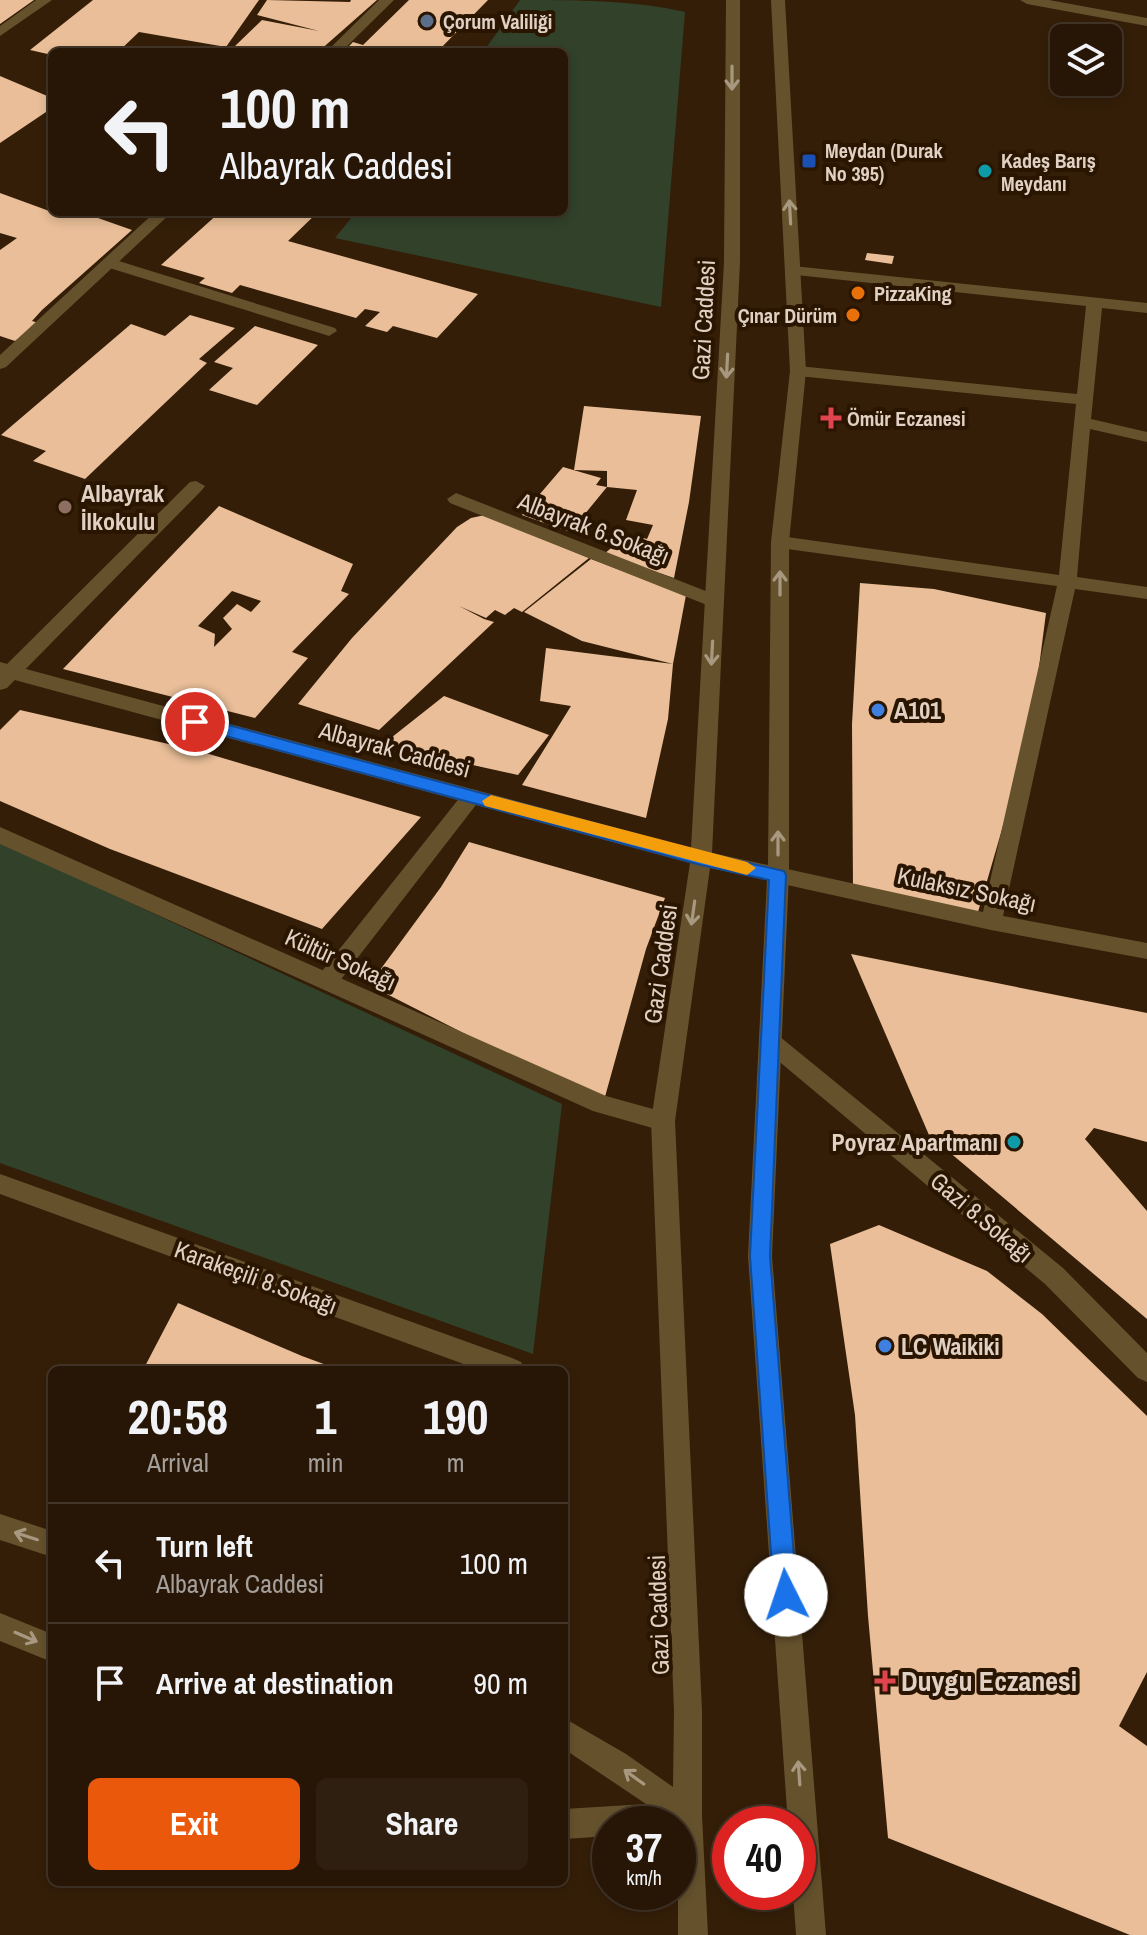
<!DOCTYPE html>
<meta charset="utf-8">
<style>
:root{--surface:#271606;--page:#2f1f10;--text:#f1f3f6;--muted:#a49f9b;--line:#433528;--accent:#ea580c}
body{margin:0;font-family:"Archivo Narrow",sans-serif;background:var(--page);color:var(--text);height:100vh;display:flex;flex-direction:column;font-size:30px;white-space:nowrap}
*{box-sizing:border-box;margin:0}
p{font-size:26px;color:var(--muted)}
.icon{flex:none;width:44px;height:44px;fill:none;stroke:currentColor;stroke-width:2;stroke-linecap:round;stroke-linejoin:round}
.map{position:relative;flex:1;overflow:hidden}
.drawer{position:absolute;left:48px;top:1366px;width:520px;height:520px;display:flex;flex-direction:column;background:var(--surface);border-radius:12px;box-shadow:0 4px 12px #0003,0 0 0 2px var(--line)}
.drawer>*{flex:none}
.guide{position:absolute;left:48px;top:48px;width:520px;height:168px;border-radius:12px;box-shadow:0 4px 12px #0003,0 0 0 2px var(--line);background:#271606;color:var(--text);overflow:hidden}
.controls{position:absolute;left:1050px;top:24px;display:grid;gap:16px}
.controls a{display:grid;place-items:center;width:72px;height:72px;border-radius:12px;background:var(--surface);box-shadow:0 4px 12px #0003,0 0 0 2px var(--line);font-size:40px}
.speed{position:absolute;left:592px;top:1806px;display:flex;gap:16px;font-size:40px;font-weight:700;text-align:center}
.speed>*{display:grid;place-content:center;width:104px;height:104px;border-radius:50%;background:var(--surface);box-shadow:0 4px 12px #0003,0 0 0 2px var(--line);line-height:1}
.speed small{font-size:20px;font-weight:400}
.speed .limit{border:12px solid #d22;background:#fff;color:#111}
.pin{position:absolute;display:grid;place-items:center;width:68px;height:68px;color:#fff;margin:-34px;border:4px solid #fff;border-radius:50%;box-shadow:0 2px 8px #0007}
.me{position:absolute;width:88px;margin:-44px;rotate:356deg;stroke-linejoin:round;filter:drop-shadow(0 0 6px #0008)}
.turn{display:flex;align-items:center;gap:28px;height:168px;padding:0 40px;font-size:36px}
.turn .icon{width:104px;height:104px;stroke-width:2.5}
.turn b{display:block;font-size:56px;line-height:68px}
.eta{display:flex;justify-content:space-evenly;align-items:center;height:136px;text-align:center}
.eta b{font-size:48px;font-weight:700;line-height:56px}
.action{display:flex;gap:16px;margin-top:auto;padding:16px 40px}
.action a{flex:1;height:92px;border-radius:12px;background:var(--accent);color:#fff;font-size:32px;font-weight:700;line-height:92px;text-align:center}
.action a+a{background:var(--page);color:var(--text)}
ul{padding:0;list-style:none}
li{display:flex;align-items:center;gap:24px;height:120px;padding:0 40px;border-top:2px solid var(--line)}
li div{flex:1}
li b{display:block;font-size:30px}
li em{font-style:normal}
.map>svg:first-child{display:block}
.green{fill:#31412a}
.building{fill:#e9be98;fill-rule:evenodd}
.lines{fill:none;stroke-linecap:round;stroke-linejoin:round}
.service{fill:#65522d;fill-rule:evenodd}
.minor{fill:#65522d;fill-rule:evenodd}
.tertiary{fill:#65522d;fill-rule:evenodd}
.oneway{stroke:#a99880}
.route{fill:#1a73e8;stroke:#114b97;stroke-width:2}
.slow{fill:#f59e0b}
.service-dot{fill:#5c6f8a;stroke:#2a1501;stroke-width:3}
.transit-dot{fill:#1a4fb4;stroke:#2a1501;stroke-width:3}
.culture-dot{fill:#0f9aa8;stroke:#2a1501;stroke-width:3}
.food-dot{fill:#e8710a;stroke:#2a1501;stroke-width:3}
.health-dot{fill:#e0444e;stroke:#2a1501;stroke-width:3}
.education-dot{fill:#8d6e63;stroke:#2a1501;stroke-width:3}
.shop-dot{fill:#3f7fe0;stroke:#2a1501;stroke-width:3}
.labels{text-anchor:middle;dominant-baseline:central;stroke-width:8;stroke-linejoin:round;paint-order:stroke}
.far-poi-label{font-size:20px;font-weight:bold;fill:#e0d1c4;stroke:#2a1501;text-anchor:start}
.street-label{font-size:24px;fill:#e0d1c4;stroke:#2a1501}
.poi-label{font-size:24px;font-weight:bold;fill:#e0d1c4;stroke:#2a1501;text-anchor:start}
.near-poi-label{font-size:28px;font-weight:bold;fill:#e0d1c4;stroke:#2a1501;text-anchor:start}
</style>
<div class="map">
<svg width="1147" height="1935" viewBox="0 0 1147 1935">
<rect width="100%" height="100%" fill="#341e08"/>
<path class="green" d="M520 0C573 0 635 0 685 12L661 307 335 238 356 212H564V52L484 51Z
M0 842 562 1104 533 1354 0 1163Z"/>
<path class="building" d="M0 0H34L0 24Z
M93 0H259L226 47 139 32 118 52H52V55L30 50Z
M267 0 350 2 351 0H377L318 52H240L243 49 234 47 262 20 319 31 257 15Z
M409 0H488L437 52H343L353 42 363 45Z
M0 76 52 98V108L0 143Z
M0 193 52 212H81L132 230 42 310 32 321 39 323 15 341 0 336V250L17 238 0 233Z
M220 212H318L288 241 478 294 437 338 393 326 387 332 365 326 380 312 365 309 356 318 240 285 232 293 199 283 205 278 161 265Z
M867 253 894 256 892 264 865 260Z
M190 315 235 328 199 359 207 363 85 479 33 461 46 451 1 435 131 324 165 336Z
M255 326 318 345 257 405 209 390 233 368 214 362Z
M584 406 701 416 689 502 674 578 604 554 628 534 647 539 653 525 626 520 637 490 607 487V471L574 470Z
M563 467 601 478 596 485 607 487 570 532 522 515Z
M219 506 353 564 341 591 349 594 292 652 308 658 255 718 63 669ZM232 591 261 601 251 612 237 604 223 618 232 629 214 647 215 634 198 626Z
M485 515 589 558 522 612 514 608 505 615 495 610 486 618 459 606 484 619 494 622 379 730 298 704 352 638 457 527 471 518Z
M591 559 686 595 673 664 668 719 646 818 522 785 571 706 540 701 546 648 673 664 582 641 524 612Z
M860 583 934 589 1046 613 1034 706 1023 757 978 912 853 890 852 724Z
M444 696 549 735 518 775 382 745Z
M20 710 199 751 421 817 322 929 110 849 0 801V730Z
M469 842 665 898 646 949 603 1104 369 985 441 887Z
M851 954 1147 1013V1142L1094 1128 1085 1139 1147 1211V1319L929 1135Z
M879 1225 987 1271 1042 1314 1147 1416V1672L1119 1726 1147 1746V1935H1130L888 1838 868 1616 855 1415 830 1244Z
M178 1303 302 1356 340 1370H143Z"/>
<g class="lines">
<path class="service" d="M109 258 335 328 337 331 329 336 323 334 103 266V260Z
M472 789 479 791 482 796 479 801 335 987 327 990 319 987 316 981 319 975 465 791Z"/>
<path class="minor" d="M36 0H52L0 36V26Z
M379 0H394L341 52H326Z
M1020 0H1049L1147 18V26L1027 4Z
M155 212H172L6 367 0 369V355Z
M793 266 1147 303V313L1102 308 1091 419 1147 432V442L1090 429 1077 577 1147 587V599L1075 589 1003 916 1147 943V959L991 930 778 883 771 881 767 875 771 869 778 867 983 912 1057 586 780 548 771 542 780 536 1059 575 1076 404 798 376 790 371 798 366 1077 394 1086 306 787 274 785 271Z
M196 481 205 486 202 490 7 688 0 690V671L190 482Z
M456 493 721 597 723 601 721 605H707L450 503 447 499Z
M0 827 606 1096 671 1114 675 1121 671 1128 663 1131 593 1111 0 844Z
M771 1033 779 1036 1063 1268 1147 1353V1382L1138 1378 1045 1284 763 1048 760 1042 763 1036Z
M0 1174 512 1358 521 1362 525 1370H480L0 1194Z"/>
<path class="tertiary" d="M726 0H740V262L712 853 768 865 771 542 790 371 771 0H785L806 371 789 542V875L772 1256 826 1935H796L793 1892H798V1824H788L748 1256 767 880 710 868 675 1121 702 1711V1816L708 1935H678V1824H610V1836L564 1839V1809L646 1804 564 1749V1718L626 1754 673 1787 674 1711 651 1121 690 863 0 676V662L691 848 724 262Z
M0 1514 52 1531V1557L0 1540Z
M0 1613 52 1634V1662L0 1641Z"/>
</g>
<defs><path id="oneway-shaft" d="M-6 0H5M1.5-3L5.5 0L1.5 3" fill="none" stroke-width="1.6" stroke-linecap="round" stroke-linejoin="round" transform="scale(2)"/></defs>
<g class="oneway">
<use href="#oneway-shaft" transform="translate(732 78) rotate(90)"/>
<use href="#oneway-shaft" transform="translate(790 212) rotate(-93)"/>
<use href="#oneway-shaft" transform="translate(727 366) rotate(93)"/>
<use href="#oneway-shaft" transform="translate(780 583) rotate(-90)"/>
<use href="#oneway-shaft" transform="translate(712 653) rotate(93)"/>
<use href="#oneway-shaft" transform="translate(778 843) rotate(-90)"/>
<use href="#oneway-shaft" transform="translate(693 913) rotate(98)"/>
<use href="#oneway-shaft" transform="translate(26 1536) rotate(-162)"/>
<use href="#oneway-shaft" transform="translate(26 1637) rotate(23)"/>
<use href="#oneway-shaft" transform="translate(799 1773) rotate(-94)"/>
<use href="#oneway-shaft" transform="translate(634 1777) rotate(-144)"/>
</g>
<path class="route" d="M195 716 701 852 784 871 786 875 770 1256 797 1595 794 1603 786 1607 777 1603 774 1595 750 1256 769 880 701 865 189 726V718Z"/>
<path class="slow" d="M491 795 747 862 756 868 747 875 485 806 482 801Z"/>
<circle class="service-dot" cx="427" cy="21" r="8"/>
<rect class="transit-dot" x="801" y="153" width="16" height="16" rx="4"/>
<g class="culture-dot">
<circle cx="985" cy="171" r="8"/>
<circle cx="1014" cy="1142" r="8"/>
</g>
<g class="food-dot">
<circle cx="858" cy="293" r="8"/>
<circle cx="853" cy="315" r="8"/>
</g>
<g class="health-dot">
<path d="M827 406h8v8h8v8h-8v8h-8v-8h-8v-8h8z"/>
<path d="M881 1669h8v8h8v8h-8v8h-8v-8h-8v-8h8z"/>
</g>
<circle class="education-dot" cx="65" cy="507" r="8"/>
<g class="shop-dot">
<circle cx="878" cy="710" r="8"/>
<circle cx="885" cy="1346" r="8"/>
</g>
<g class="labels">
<g class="far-poi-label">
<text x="443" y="21">Çorum Valiliği</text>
<text x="825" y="150">Meydan (Durak<tspan x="825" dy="23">No 395)</tspan></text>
<text x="1001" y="160">Kadeş Barış<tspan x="1001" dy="23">Meydanı</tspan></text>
<text x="874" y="293">PizzaKing</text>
<text x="837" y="315" text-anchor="end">Çınar Dürüm</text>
<text x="847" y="418">Ömür Eczanesi</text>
</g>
<g class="street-label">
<text transform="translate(703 320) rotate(-87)">Gazi Caddesi</text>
<text transform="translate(594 528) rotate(21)">Albayrak 6.Sokağı</text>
<text transform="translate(395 749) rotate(15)">Albayrak Caddesi</text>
<text transform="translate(967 889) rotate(12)">Kulaksız Sokağı</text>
<text transform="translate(341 959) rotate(24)">Kültür Sokağı</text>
<text transform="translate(660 964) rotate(-82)">Gazi Caddesi</text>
<text transform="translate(982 1217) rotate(40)">Gazi 8.Sokağı</text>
<text transform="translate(256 1277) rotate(20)">Karakeçili 8.Sokağı</text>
<text transform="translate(658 1615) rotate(-92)">Gazi Caddesi</text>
</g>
<g class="poi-label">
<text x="81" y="493">Albayrak<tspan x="81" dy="28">İlkokulu</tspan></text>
<text x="894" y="710">A101</text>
<text x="998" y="1142" text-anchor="end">Poyraz Apartmanı</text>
<text x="901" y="1346">LC Waikiki</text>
</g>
<g class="near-poi-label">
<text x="901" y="1681">Duygu Eczanesi</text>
</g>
</g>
</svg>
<div class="controls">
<a><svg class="icon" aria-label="layers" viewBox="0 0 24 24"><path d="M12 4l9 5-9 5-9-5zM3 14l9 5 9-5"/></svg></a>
</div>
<div class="speed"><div>37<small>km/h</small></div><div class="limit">40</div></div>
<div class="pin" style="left:195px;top:722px;background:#d93025"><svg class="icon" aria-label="arrive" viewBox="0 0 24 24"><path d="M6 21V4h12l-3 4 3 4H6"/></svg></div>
<svg class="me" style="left:786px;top:1595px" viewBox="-20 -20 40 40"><circle r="19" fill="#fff"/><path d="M0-13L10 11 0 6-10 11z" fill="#1a73e8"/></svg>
<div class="guide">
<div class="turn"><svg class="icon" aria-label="left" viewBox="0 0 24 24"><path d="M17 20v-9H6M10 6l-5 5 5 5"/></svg><div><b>100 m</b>Albayrak Caddesi</div></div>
</div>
<section class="drawer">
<div class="eta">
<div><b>20:58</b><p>Arrival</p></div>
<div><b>1</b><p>min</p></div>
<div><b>190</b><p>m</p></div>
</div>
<ul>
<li><svg class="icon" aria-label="left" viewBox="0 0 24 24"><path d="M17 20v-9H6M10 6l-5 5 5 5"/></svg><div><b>Turn left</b><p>Albayrak Caddesi</p></div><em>100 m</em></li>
<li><svg class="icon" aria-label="arrive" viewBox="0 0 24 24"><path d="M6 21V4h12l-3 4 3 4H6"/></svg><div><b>Arrive at destination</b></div><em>90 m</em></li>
</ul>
<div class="action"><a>Exit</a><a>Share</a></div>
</section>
</div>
